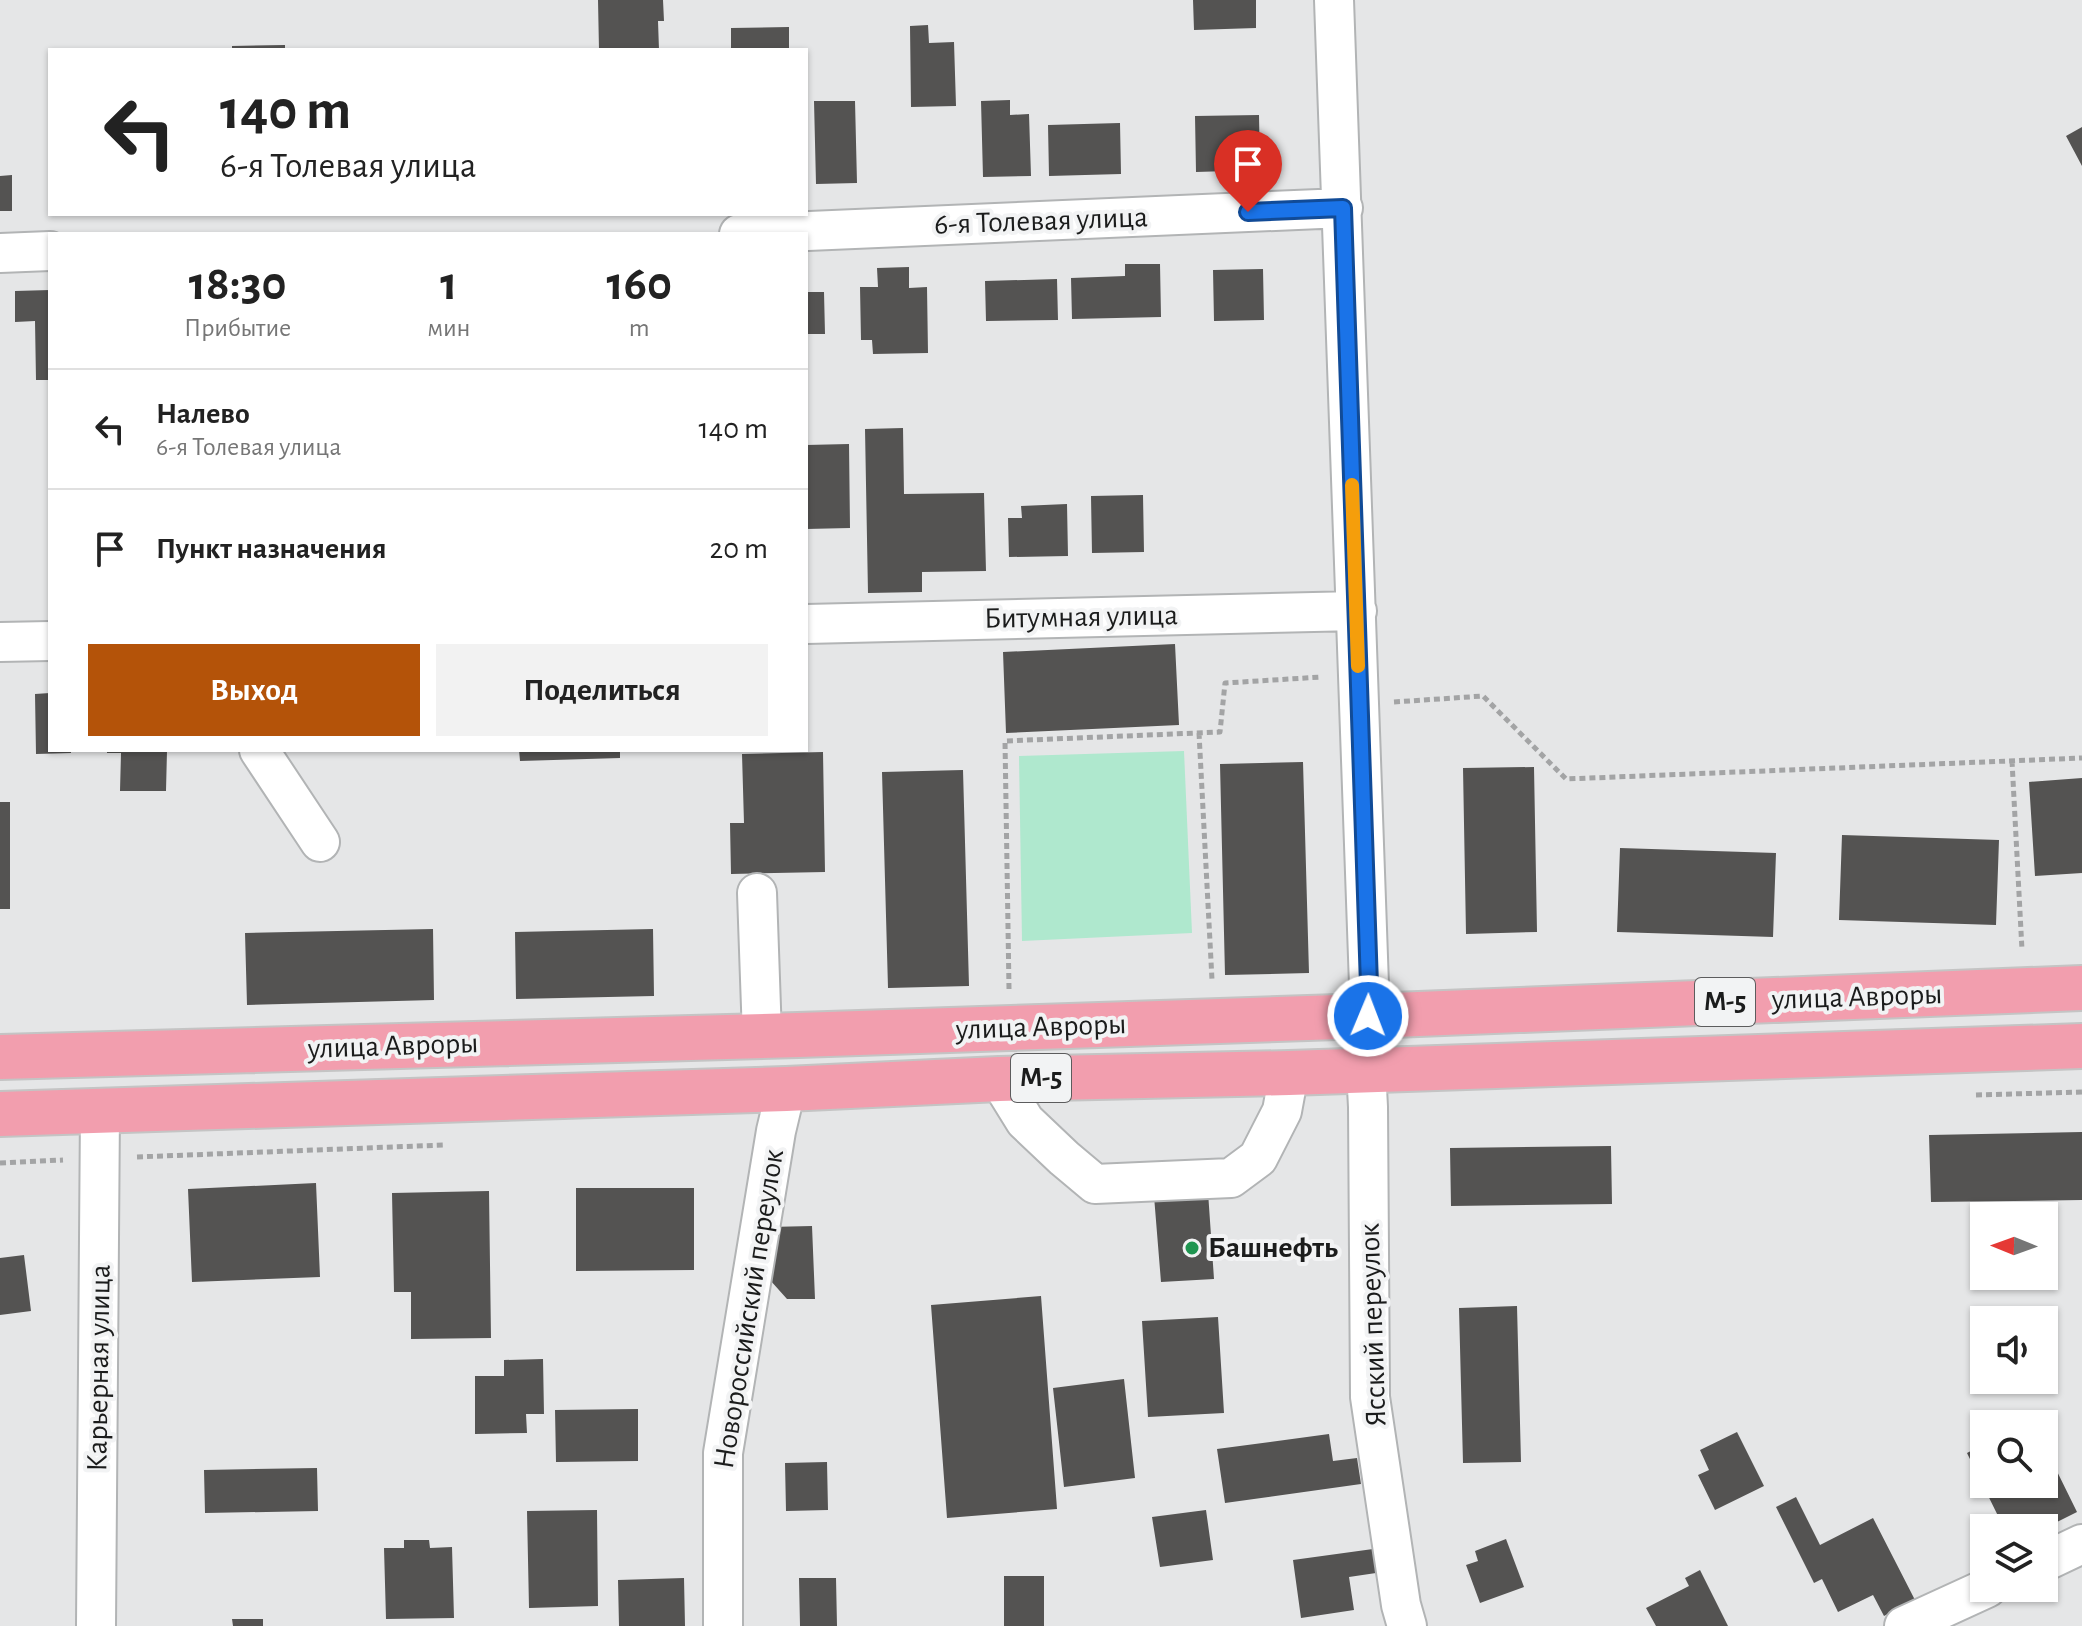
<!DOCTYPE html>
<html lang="ru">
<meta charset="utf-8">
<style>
:root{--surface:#fff;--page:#f2f2f2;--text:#222;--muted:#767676;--line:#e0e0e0;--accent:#b45309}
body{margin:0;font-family:"Alegreya Sans",sans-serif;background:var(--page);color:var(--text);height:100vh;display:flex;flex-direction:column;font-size:30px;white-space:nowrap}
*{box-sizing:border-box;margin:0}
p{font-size:26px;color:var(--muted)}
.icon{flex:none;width:44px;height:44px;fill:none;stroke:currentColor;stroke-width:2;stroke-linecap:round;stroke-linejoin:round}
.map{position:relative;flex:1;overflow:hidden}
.sheet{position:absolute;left:48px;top:232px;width:760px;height:520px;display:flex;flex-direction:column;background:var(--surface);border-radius:0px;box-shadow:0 2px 6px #0004}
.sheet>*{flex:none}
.guide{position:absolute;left:48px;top:48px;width:760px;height:168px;border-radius:0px;box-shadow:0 2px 6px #0004;background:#fff;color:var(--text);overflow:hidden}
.needle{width:52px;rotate:271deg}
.tools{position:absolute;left:1970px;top:1202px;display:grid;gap:16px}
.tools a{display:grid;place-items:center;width:88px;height:88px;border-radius:0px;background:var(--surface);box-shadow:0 2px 6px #0004;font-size:40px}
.pin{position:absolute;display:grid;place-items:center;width:68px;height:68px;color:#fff;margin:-82px -34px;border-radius:50% 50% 50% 0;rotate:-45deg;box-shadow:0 0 8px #0007}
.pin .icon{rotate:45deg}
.me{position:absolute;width:88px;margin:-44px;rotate:1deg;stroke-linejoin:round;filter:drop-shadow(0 0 6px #0008)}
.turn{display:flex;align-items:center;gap:28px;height:168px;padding:0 40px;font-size:36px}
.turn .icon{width:104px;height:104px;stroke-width:2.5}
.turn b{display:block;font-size:56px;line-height:68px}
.eta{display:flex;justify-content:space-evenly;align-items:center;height:136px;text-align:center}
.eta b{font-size:48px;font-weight:700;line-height:56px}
.cta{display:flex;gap:16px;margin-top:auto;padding:16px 40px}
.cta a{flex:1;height:92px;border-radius:0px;background:var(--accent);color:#fff;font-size:32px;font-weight:700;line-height:92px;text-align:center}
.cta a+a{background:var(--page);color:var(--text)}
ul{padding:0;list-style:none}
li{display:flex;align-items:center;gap:24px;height:120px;padding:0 40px;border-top:2px solid var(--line)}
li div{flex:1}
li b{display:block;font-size:30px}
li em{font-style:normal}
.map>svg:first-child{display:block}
.green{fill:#afe8ce}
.building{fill:#545352}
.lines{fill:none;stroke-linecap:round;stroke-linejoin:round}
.minor-casing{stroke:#b2b4b5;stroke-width:42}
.major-casing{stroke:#c4c4c4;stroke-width:48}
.path{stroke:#a3a4a5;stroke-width:5;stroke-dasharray:6 4;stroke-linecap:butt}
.minor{stroke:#fff;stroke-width:38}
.major{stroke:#f29eae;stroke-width:44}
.route-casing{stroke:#114b97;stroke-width:20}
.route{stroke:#1a73e8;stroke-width:14}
.slow{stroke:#f59e0b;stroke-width:14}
.poi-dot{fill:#1f9550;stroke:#f2f3f4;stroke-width:3}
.labels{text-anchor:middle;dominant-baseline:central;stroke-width:8;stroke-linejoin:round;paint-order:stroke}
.shield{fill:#f2f3f4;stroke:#5c5c5d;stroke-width:2}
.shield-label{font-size:28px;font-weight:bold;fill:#1b1c1c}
.street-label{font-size:30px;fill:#1b1c1c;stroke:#f2f3f4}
.poi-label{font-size:30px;font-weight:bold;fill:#1b1c1c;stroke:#f2f3f4;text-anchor:start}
</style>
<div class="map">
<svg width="2082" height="1626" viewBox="0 0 2082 1626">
<rect width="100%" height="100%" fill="#e5e6e7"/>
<path class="green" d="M1184 751 1192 933 1022 941 1019 756Z"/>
<path class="building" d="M598 0H663L664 21H658L659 50H599Z
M1193 0H1256V28L1194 30Z
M928 25 929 43 954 42 956 106 911 107 910 26Z
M789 27V50H731V28Z
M285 45V50H232V46Z
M1010 100V115L1029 114 1031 176 983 177 981 101Z
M814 101H855L857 183 816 184Z
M1259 115 1260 170 1196 172 1195 116Z
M1120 123 1121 174 1049 176 1048 125Z
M2082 127V166L2066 136Z
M12 175V211H0V176Z
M1125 264H1160L1161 317 1072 319 1071 278 1125 276Z
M909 267V288L927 287 928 353 873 354 872 340H861L860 287H878L877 268Z
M1263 269 1264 320 1214 321 1213 270Z
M1057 279 1058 320 986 321 985 281Z
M50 290V380H36L35 321 15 322V291Z
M806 292H824L825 334H806Z
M903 428 904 494 984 493 986 571 922 572V592L868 593 865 429Z
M849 444 850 528 806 529V445Z
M1143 495 1144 552 1092 553 1091 496Z
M1067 504 1068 556 1009 557 1008 518H1022L1021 506Z
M1175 644 1179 725 1006 733 1003 652Z
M50 693V750H71V753L36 754 35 694Z
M107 750 167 751 166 791H120L121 753H107Z
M519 750H620V758L520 761Z
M823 752 825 872 731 874 730 823H744L742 754Z
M1303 762 1309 973 1225 975 1220 764Z
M1534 767 1537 932 1466 934 1463 768Z
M963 770 969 986 888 988 882 772Z
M2082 778V873L2035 876 2029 782Z
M0 802H10V909H0Z
M1842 835 1999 840 1996 925 1839 920Z
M1620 848 1776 853 1773 937 1617 932Z
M433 929 434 1000 247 1005 245 933Z
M653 929 654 996 516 999 515 932Z
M2082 1132V1200L1931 1202 1929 1135Z
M1611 1146 1612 1204 1451 1206 1450 1148Z
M316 1183 320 1277 192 1282 188 1189Z
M576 1188H694V1270L576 1271Z
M489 1191 491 1338 411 1339V1292H394L392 1193Z
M1208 1192 1214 1279 1161 1282 1154 1196Z
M812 1226 815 1299H787L770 1280 769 1227Z
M24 1255 31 1311 0 1315V1258Z
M1041 1296 1057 1509 947 1518 931 1305Z
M1517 1306 1521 1462 1463 1463 1459 1308Z
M1218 1317 1224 1413 1148 1417 1142 1321Z
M543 1359 544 1414H526L527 1433 475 1434V1376H504V1360Z
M1124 1379 1135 1478 1064 1487 1053 1388Z
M638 1409V1461L556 1462 555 1410Z
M1737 1432 1764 1486 1715 1510 1698 1475 1709 1470 1700 1450Z
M1329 1434 1333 1461 1357 1458 1361 1484 1225 1503 1217 1449Z
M1984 1444V1484H2044V1445L2077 1512 2045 1528H2004L1967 1453Z
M827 1462 828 1510 786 1511 785 1463Z
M317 1468 318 1511 205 1513 204 1470Z
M1796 1497 1820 1545 1873 1518 1915 1600 1884 1616 1873 1595 1838 1612 1822 1579 1814 1583 1776 1507Z
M597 1510 598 1606 529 1608 527 1511Z
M1206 1510 1213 1560 1160 1567 1152 1517Z
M1506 1539 1524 1587 1480 1603 1466 1565 1478 1561 1475 1551Z
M404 1540H429L430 1548 452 1547 454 1618 386 1619 384 1548H404Z
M1373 1549 1376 1573 1349 1577 1354 1610 1301 1618 1293 1560Z
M1700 1570 1728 1626H1656L1646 1608 1689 1586 1685 1578Z
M1004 1576H1044V1626H1004Z
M684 1578 685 1626H619L618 1580Z
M799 1578H836L837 1626H800Z
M232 1619H263V1626H233Z"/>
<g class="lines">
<g class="minor-casing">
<path id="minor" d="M1334 0 1369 985 1368 1016
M739 234 1343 208
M0 253 50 251
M806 624 1357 611
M0 642 50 641
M259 750 320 842
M757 893 762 1036
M1366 1069 1368 1107 1370 1397 1401 1605 1407 1626
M999 1079 1025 1121 1064 1158 1095 1184 1231 1178 1258 1158 1282 1111 1289 1073
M2044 1562 2082 1544
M96 1626 100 1110
M723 1626V1453L776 1131 786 1089
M1904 1626 1987 1588"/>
</g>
<g class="major-casing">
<path id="major" d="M0 1057 798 1035 1368 1016 2082 988
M0 1114 786 1089 999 1079 1289 1073 2082 1046"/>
</g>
<path class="path" d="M1394 702 1483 696 1566 779 2082 758
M1199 733 1212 980
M2012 761 2022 950
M1009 989 1005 741 1220 732 1225 683 1321 677
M1976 1095 2082 1092
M137 1157 443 1145
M0 1163 63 1160"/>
<use href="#minor" class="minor"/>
<use href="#major" class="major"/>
</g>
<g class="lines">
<g class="route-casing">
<path id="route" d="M1248 212 1343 208 1369 985 1368 1016"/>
</g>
<use href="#route" class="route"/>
<path class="slow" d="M1352 485 1358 666"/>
</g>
<circle class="poi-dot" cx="1192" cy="1248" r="8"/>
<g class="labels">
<g class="shield">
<rect x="1695" y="978" width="60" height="48" rx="6"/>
<rect x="1011" y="1054" width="60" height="48" rx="6"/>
</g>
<g class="shield-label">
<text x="1725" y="1002">М-5</text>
<text x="1041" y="1078">М-5</text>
</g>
<g class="street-label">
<text transform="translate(1041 221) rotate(-2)">6-я Толевая улица</text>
<text transform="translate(1081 617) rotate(-1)">Битумная улица</text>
<text transform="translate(1857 997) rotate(-2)">улица Авроры</text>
<text transform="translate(1041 1027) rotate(-2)">улица Авроры</text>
<text transform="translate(393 1046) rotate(-2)">улица Авроры</text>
<text transform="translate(749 1309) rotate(-81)">Новороссийский переулок</text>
<text transform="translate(1373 1325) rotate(-92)">Ясский переулок</text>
<text transform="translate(99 1368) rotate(-89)">Карьерная улица</text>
</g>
<g class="poi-label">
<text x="1208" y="1248">Башнефть</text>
</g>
</g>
</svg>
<div class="tools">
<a><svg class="needle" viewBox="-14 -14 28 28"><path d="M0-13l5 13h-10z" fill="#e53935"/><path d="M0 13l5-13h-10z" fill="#767676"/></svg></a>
<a><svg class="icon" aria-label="sound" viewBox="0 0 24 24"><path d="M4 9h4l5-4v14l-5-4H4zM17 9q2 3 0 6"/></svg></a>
<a><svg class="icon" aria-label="search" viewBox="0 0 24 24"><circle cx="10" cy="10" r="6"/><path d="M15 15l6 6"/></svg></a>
<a><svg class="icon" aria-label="layers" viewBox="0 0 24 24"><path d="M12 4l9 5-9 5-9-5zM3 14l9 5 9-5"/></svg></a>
</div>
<div class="pin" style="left:1248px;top:212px;background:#d93025"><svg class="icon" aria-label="arrive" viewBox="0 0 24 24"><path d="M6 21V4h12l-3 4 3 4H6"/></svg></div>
<svg class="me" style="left:1368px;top:1016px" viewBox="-20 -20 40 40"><circle r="17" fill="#1a73e8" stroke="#fff" stroke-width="3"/><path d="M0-11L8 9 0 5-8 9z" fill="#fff"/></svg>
<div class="guide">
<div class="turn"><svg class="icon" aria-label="left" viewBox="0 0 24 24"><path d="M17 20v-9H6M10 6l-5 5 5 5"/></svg><div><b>140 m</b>6-я Толевая улица</div></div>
</div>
<section class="sheet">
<div class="eta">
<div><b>18:30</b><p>Прибытие</p></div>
<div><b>1</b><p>мин</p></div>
<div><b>160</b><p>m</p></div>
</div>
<ul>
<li><svg class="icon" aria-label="left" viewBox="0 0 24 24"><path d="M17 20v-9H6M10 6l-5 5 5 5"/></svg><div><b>Налево</b><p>6-я Толевая улица</p></div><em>140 m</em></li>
<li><svg class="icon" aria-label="arrive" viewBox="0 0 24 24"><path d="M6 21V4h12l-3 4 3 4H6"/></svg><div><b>Пункт назначения</b></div><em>20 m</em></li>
</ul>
<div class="cta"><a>Выход</a><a>Поделиться</a></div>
</section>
</div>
